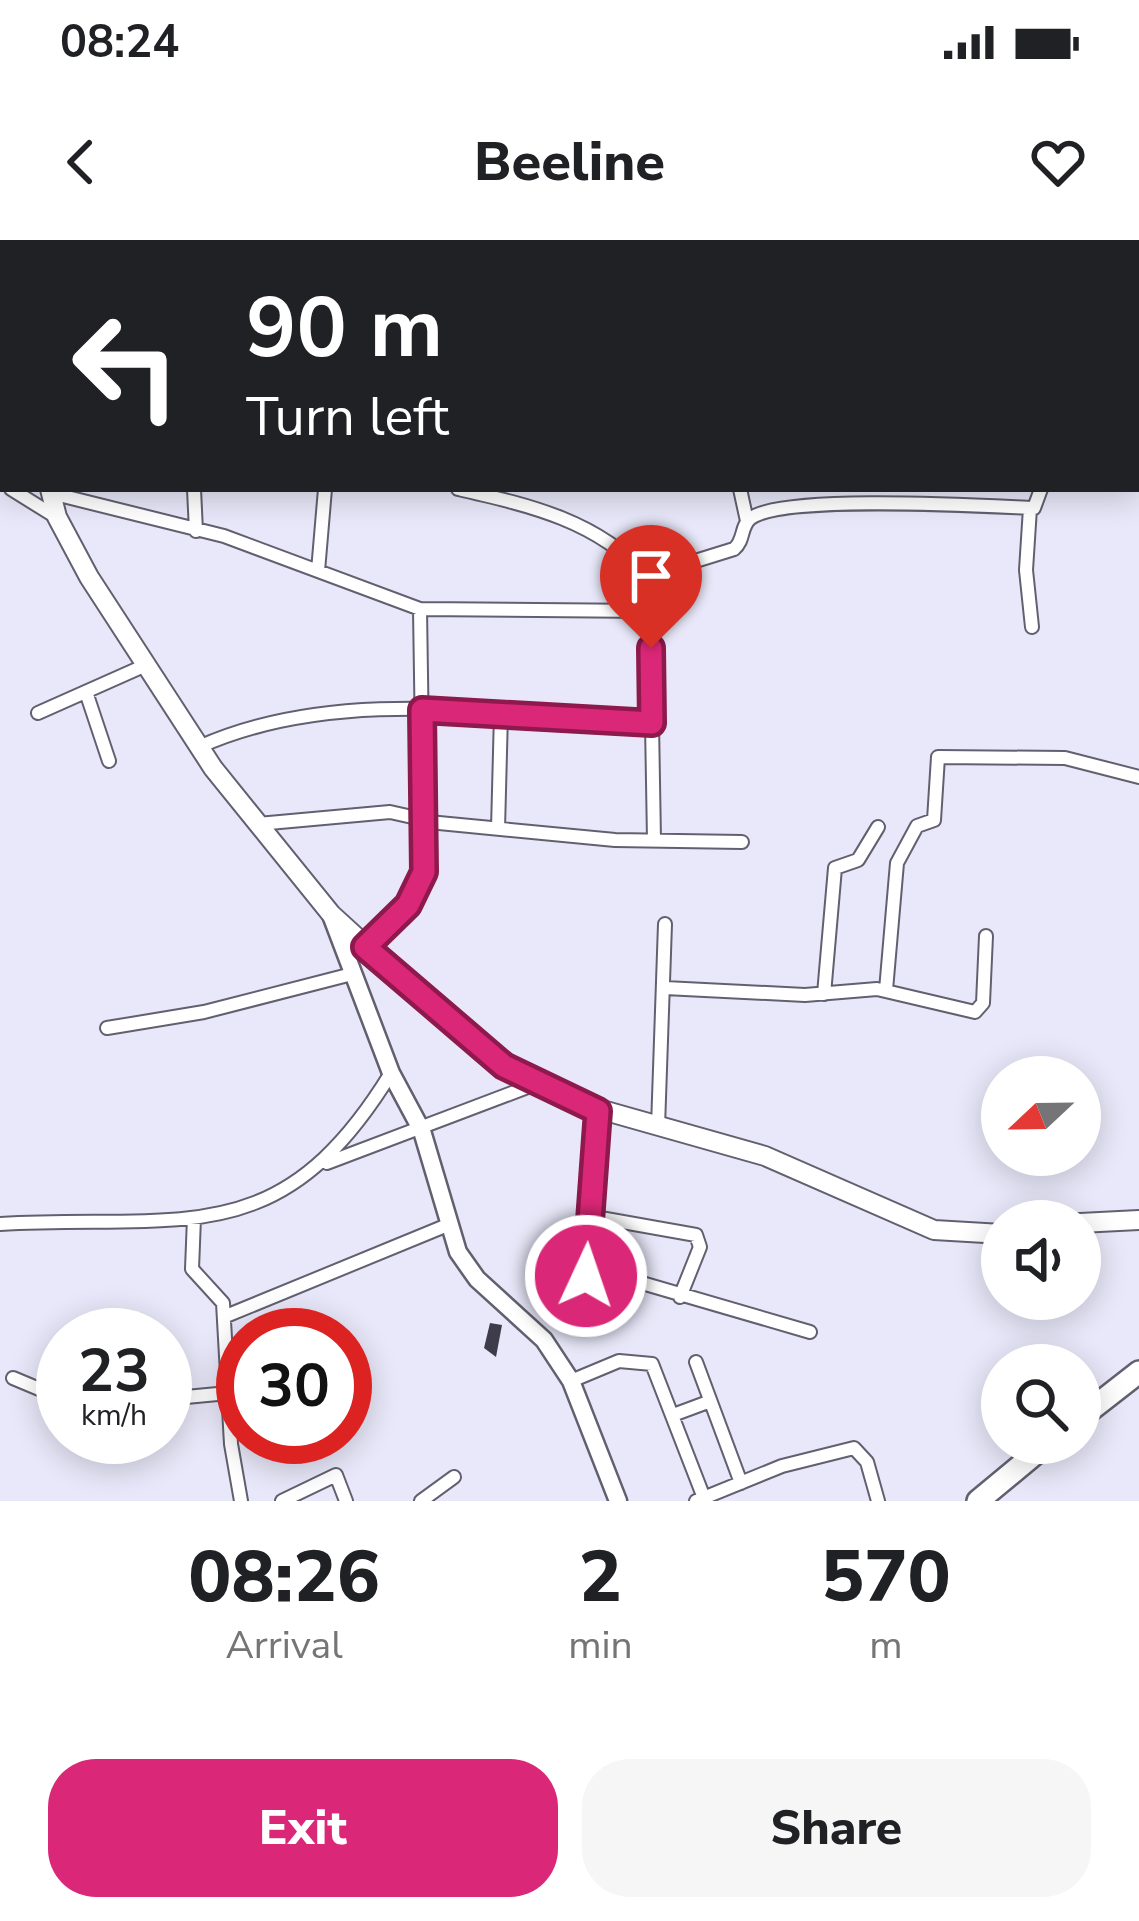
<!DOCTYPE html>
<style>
:root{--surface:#fff;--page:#f6f6f6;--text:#202124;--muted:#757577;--accent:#db2777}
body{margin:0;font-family:"Nunito Sans",sans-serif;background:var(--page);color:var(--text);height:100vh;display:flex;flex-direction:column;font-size:45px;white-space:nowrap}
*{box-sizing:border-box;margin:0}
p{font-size:39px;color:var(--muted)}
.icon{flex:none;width:66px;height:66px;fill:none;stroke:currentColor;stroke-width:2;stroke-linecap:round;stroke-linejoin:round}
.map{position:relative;height:1261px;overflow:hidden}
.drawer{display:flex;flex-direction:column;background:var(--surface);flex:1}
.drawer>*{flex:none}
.guide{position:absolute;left:0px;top:0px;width:1140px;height:252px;box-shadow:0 6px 30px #0003;background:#202124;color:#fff;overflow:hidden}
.needle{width:78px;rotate:248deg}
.buttons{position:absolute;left:981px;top:816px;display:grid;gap:24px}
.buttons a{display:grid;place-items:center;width:120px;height:120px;border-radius:50%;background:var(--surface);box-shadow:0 6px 30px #0003;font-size:60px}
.speed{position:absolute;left:36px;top:1068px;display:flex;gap:24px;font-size:60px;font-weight:700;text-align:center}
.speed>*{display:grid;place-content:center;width:156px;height:156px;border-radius:50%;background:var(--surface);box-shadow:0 6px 30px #0003;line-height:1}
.speed small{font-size:30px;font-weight:400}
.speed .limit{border:18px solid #d22;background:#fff;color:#111}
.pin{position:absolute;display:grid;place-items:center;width:102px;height:102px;color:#fff;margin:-123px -51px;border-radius:50% 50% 50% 0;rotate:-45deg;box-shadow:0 0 12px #0007}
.pin .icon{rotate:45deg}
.me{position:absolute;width:132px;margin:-66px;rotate:3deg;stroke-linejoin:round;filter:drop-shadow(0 0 9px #0008)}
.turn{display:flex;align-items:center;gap:42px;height:252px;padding:0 48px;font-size:54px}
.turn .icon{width:156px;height:156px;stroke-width:2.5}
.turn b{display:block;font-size:84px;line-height:102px}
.eta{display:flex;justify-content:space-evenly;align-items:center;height:204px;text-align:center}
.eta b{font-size:72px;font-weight:800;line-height:84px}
.primary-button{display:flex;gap:24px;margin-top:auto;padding:24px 48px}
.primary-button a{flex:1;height:138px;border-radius:48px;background:var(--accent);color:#fff;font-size:48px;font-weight:800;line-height:138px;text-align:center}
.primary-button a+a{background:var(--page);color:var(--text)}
.status{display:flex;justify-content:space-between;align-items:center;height:84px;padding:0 60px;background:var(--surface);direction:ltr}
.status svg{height:33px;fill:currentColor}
header{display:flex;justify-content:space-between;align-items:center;height:156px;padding:0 48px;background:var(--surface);font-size:54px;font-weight:800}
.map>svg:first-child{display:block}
.building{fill:#3e3c4b}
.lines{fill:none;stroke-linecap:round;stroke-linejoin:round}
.street-casing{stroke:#62606f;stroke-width:16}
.secondary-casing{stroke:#62606f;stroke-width:21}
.primary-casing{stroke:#62606f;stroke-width:22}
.highway-casing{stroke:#62606f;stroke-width:26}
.street{stroke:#fff;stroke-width:12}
.secondary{stroke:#fff;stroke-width:16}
.primary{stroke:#fff;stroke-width:18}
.highway{stroke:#fff;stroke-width:21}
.route-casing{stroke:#8e194d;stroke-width:30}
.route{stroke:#db2777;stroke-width:21}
</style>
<div class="status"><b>08:24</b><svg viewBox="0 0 49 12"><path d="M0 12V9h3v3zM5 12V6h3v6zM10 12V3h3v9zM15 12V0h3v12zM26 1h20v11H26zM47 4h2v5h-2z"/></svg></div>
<header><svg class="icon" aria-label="back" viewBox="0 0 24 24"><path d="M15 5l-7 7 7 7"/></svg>Beeline<svg class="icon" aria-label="heart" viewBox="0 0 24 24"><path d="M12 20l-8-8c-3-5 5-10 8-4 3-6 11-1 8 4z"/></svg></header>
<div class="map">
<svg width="1139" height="1261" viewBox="0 0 1139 1261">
<rect width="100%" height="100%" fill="#e9e8fa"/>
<path class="building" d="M490 1083 502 1085 496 1117 484 1108Z"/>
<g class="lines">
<g class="street-casing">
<path id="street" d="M199 0 204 3
M351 0 352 3
M485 0V3
M137 3 142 0
M264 3 265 0
M409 3 410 0
M0 46 3 45
M1137 138 1139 137
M0 242 3 244
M11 249 56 277
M194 249 196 291
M740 249 747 281
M51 253 224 296 420 369 651 371
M1030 268 1026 330 1032 387
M318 331 325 249
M647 336 734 309C745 300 740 286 751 278 784 254 985 266 1034 268L1041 249
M86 452 109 521
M38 473 146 425
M652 483 654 600
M199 507C336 445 506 475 652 483L647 336C597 280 528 265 458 249
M258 584 390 572 439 583 615 600 742 602
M498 589 501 474
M366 707 408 665 424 632 420 369
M665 748 805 755 877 749 975 772 983 763 986 696
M886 750 897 623 917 586 934 580 938 517 1065 518 1139 537
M824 754 835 628 858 620 878 587
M107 788 204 772 352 734
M597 871 586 1036 635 1041 810 1092
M658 887 665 684
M327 923 533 845
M589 976 696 995 700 1007 680 1057
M194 978 192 1029 223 1063 231 1204 241 1261
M0 984C184 974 280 1014 391 833
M226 1076 450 984
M696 1122 741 1243
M13 1138 63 1159
M571 1141 619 1121 652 1124 704 1258
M165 1159 228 1153
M673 1175 708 1162
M282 1261 336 1235 346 1261
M421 1261 454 1237
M696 1261 782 1226 854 1208 867 1222 878 1261"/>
</g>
<g class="secondary-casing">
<path id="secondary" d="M331 675 391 833 422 891 458 1012 477 1039 544 1100 571 1141 618 1261"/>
</g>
<g class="primary-casing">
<path id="primary" d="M0 56 3 64
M50 249 57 277 89 337 213 528 331 674 469 800 567 860 765 916 934 990 1002 994
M1080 983 1139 980"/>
</g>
<g class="highway-casing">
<path id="highway" d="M1080 1178 1139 1132
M978 1261 1048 1203"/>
</g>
<use href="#street" class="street"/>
<use href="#secondary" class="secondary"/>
<use href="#primary" class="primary"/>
<use href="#highway" class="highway"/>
</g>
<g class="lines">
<g class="route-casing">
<path id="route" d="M586 1036 598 871 504 826 365 707 408 665 424 632 422 470 652 483 651 408"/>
</g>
<use href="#route" class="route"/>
</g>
</svg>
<div class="buttons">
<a><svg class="needle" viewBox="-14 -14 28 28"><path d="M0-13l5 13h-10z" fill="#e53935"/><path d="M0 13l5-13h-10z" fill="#757577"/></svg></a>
<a><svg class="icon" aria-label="sound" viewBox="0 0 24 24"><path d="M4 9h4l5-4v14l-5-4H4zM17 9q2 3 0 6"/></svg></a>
<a><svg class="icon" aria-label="search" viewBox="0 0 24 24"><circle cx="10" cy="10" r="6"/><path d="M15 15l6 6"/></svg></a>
</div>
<div class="speed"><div>23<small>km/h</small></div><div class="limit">30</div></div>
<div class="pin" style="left:651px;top:408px;background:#d93025"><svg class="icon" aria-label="arrive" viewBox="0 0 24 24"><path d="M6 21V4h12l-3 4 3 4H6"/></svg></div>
<svg class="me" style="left:586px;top:1036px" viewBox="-20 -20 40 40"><circle r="17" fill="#db2777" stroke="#fff" stroke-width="3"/><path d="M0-11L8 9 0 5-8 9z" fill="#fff"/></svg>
<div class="guide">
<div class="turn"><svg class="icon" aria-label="left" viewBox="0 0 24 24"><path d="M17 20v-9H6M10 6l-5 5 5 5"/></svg><div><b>90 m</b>Turn left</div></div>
</div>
</div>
<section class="drawer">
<div class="eta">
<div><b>08:26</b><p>Arrival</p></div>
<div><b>2</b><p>min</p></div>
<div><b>570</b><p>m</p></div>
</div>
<div class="primary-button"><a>Exit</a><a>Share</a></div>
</section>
